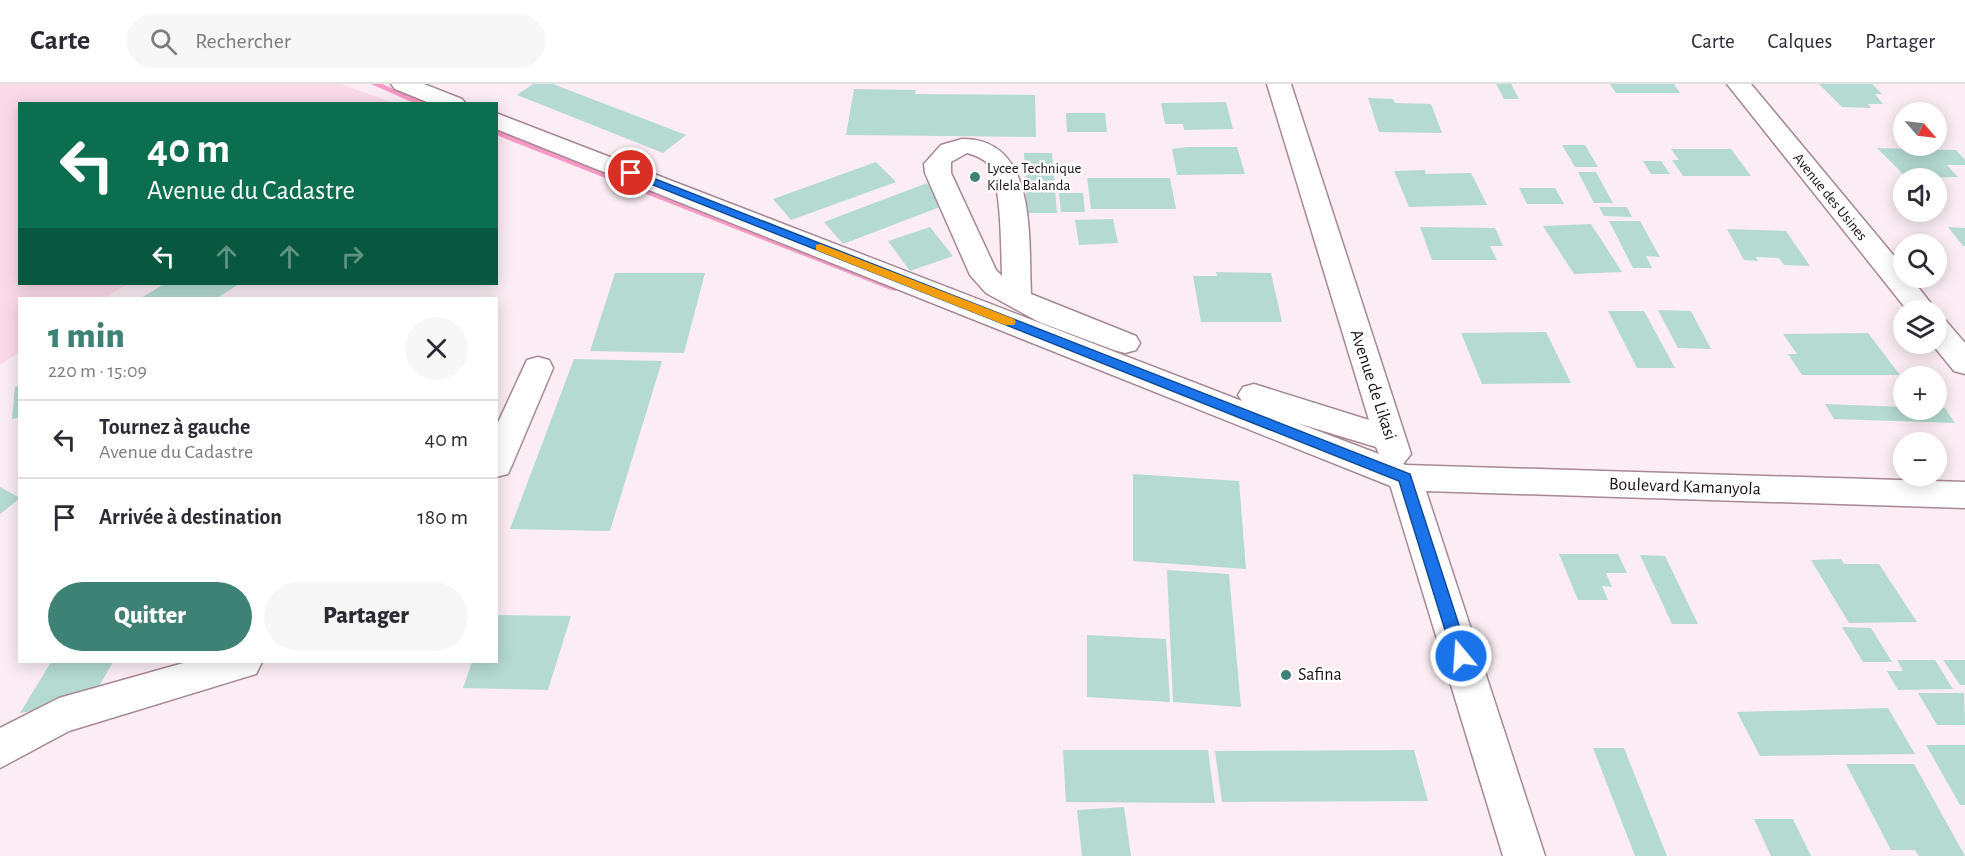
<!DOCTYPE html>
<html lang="fr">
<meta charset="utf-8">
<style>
:root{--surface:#fff;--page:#f7f7f7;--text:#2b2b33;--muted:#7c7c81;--line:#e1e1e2;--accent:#3e8275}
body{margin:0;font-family:"Alegreya Sans",sans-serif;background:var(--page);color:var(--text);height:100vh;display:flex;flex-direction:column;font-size:22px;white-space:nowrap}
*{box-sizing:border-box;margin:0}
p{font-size:20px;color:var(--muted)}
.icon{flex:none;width:33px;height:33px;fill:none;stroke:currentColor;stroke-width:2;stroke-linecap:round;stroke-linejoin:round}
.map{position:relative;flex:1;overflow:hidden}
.sheet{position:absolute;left:18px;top:213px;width:480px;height:366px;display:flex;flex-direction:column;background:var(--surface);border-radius:0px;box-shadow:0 3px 15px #0003}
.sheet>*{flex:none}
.hud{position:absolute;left:18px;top:18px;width:480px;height:183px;border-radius:0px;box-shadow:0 3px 15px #0003;background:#0b6e4f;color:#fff;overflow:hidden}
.needle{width:39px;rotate:118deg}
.buttons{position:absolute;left:1893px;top:18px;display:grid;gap:12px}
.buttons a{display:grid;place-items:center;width:54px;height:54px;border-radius:50%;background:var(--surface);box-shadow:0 3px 15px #0003;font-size:30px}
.pin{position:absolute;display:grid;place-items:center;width:51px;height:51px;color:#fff;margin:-26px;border:3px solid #fff;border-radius:50%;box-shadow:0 2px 6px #0007}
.me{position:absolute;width:66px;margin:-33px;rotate:342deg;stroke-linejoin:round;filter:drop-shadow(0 0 4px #0008)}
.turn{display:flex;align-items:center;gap:21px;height:126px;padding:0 30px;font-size:27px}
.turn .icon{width:78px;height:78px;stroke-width:2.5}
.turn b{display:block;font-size:42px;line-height:51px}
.lanes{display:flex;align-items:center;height:57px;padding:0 30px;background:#0003;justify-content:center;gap:30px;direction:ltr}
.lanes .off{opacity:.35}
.round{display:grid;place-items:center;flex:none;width:63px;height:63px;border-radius:32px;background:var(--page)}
.headline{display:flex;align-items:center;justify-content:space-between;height:102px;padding:0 30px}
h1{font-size:36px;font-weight:800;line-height:45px;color:var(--accent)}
.cta{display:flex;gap:12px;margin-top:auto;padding:12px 30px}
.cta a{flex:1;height:69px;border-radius:36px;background:var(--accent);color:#fff;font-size:24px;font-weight:800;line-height:69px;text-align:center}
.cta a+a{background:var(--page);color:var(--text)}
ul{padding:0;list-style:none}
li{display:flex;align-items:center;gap:18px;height:78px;padding:0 30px;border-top:2px solid var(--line)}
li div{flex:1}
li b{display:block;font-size:22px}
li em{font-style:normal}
header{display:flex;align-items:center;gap:36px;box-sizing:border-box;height:84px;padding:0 30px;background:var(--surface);border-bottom:2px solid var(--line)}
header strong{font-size:28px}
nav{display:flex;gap:33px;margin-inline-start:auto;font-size:21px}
.search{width:420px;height:54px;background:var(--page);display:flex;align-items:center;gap:15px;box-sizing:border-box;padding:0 21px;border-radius:33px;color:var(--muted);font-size:22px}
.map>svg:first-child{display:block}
.built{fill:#fbdae8}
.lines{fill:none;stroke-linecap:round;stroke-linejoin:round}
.stream{fill:#f799c5;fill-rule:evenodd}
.building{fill:#b4dad1}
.minor-casing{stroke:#a78895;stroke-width:3}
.major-casing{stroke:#a78895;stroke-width:3}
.minor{fill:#fff;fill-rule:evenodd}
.major{fill:#fff;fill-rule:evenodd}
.route{fill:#1a73e8;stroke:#114b97;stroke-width:1.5}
.slow{fill:#f59e0b}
.poi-dot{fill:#3e8275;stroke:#fff;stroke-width:2}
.labels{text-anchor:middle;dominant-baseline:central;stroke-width:5;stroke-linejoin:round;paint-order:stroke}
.far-poi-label{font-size:15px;fill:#1b1015;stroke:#fff;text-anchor:start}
.far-street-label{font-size:15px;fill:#1b1015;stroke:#fff}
.street-label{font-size:18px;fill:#1b1015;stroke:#fff}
.poi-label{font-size:18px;fill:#1b1015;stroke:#fff;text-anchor:start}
</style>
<header>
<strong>Carte</strong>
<div class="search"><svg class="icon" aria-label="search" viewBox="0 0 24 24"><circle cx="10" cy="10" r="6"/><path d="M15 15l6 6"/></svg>Rechercher</div>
<nav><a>Carte</a><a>Calques</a><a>Partager</a></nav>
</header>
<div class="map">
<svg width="1965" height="772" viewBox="0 0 1965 772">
<rect width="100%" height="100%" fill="#fbedf3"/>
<path class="built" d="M0 0H341L393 19 20 20V200H128L104 214H20L19 268 0 281Z"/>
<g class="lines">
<path class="stream" d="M371 0H382L429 20H416Z
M496 45 899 202 900 204 895 207 891 206 496 51Z"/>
</g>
<path class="building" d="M533 0H553L686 51 663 69 517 11Z
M1496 0H1511L1519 15H1504Z
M1610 0H1674L1680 9H1616Z
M1819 0H1872L1882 10H1875L1883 20H1868L1871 24 1842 23Z
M854 5 916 6 915 10 1035 11 1036 53 846 51Z
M1368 14 1393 15 1395 19 1431 20 1442 49 1379 48Z
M1226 18 1233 45 1184 46 1183 40H1165L1161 19Z
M1066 29H1105L1107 48H1067Z
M1562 61H1585L1598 83H1575Z
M1188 63H1237L1245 90 1177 91 1172 65Z
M1877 64 1956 66 1965 76V81H1947L1958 93 1907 94Z
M1671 65H1731L1751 92H1683L1672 76H1679Z
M1024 69H1052L1057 129H1020L1019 112H1026Z
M1643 77H1661L1670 90H1651Z
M876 78 896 98 791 136 773 115Z
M1425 86 1426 90 1471 89 1487 121 1409 123 1394 87Z
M1578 88H1596L1613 119H1594Z
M1087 94H1170L1176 125H1091Z
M927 99 948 120 843 160 824 138Z
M1519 104H1555L1564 120H1527Z
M1059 109H1083L1085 128H1061Z
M1599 123H1627L1632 133 1604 132Z
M1113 135 1118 159 1079 161 1075 136Z
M1609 137H1640L1660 173 1646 172 1652 184H1633Z
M1591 140 1622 188 1574 190 1543 142Z
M930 143 953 172 910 187 888 157Z
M1420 143 1495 144 1503 162H1490L1497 176H1432Z
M1948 143 1965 144V162H1963Z
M1727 145 1786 147 1810 182 1784 181 1779 174 1756 173 1758 177 1744 176Z
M1216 188 1271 189 1282 238H1201L1193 192H1217Z
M615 189H705L684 269 590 267Z
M164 200H239L217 214H141Z
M1658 226 1691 227 1711 265 1678 264Z
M1608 227H1644L1675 284H1637Z
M1546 248 1571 299 1482 300 1461 249Z
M1868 249 1900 291H1802L1788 270H1797L1783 250Z
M574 275 662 277 610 447 510 445Z
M20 301V333L12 335 15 303Z
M1825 320 1904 323V326L1945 324 1955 339 1834 335Z
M1133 390 1239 397 1246 485 1133 477Z
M0 403 20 414 0 430Z
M1559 470H1618L1627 489H1606L1612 503 1602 502 1608 516H1578Z
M1640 471 1665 472 1698 540H1672Z
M1841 475 1844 480H1879L1917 538 1849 539 1811 476Z
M1167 486 1229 490 1241 623 1173 618Z
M496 531 571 532 548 606 463 604 472 578H496Z
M1842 543 1871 544 1892 578H1863Z
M1087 551 1166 555 1170 618 1087 613Z
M1897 576H1935L1953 605 1898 606 1887 587H1903Z
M1943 576H1965V601H1960Z
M51 578H113L90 618 20 629Z
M1918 609H1964L1965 641H1937Z
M1888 624 1915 670 1760 672 1737 628Z
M1926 661H1965V721H1960Z
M1593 664H1624L1667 772H1635Z
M1063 666H1208L1215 719 1066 718Z
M1414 666 1428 717 1222 718 1215 667Z
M1846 680H1914L1965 772H1919L1915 766H1891Z
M1124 723 1131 772H1082L1077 726Z
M1754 735H1793L1811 772H1771Z"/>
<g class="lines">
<g class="minor-casing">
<path id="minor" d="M391 0H424L462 15 466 20H432L395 5Z
M1267 0H1291L1411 370 1403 380 1417 385 1422 394 1417 403 1405 407 1393 403 496 45V29L1242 317 1238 311 1243 303 1254 300 1369 336ZM1297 339 1376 363 1379 370Z
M1727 0H1751L1904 184V194H1911L1936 226H1907Z
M962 55C1039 54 1028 158 1031 210L1136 252 1140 259 1136 266 1125 269 1114 266 1039 238 986 209 970 191 925 89 924 80 941 61ZM967 69C974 71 983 74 988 80 1002 97 1001 168 1002 192L996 186 951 89V78Z
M1936 234 1946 237 1965 259V290L1954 287 1932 260H1936Z
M538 273 549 276 553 284 512 381 508 390 496 393V343L527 276Z
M187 578H262L256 590 69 647 0 684V644L59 614Z"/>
</g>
<g class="major-casing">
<path id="major" d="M1405 381 1965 398V424L1426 407 1545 772H1503L1388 394 1393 385Z"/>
</g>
<use href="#minor" class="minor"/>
<use href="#major" class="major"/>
</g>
<path class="route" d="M628 87H635L1410 390 1469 572 1467 577H1456L1453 572 1399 397 628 91Z"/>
<path class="slow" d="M820 160 1014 235 1016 238 1014 241H1005L816 166V161Z"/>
<g class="poi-dot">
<circle cx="975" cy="93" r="6"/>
<circle cx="1286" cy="591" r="6"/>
</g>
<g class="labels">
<g class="far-poi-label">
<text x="987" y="84">Lycee Technique<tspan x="987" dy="17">Kilela Balanda</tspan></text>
</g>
<g class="far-street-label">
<text transform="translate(1830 113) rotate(51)">Avenue des Usines</text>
</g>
<g class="street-label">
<text transform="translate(1373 301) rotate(72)">Avenue de Likasi</text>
<text transform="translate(1685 403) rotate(2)">Boulevard Kamanyola</text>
</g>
<g class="poi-label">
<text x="1298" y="591">Safina</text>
</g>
</g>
</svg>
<div class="buttons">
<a><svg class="needle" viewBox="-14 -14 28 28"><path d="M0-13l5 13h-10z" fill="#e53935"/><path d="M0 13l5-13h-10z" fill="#7c7c81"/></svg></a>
<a><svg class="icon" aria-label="sound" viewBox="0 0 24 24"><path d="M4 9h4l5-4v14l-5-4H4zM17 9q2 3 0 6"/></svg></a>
<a><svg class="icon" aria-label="search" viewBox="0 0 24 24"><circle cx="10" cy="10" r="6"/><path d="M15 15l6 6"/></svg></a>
<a><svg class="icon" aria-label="layers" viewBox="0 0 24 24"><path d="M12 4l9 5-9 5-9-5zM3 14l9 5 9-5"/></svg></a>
<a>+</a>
<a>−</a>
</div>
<div class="pin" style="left:631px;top:89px;background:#d93025"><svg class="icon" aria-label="arrive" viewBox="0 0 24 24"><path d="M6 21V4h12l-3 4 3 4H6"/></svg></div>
<svg class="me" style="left:1461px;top:572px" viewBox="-20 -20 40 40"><circle r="17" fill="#1a73e8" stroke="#fff" stroke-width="3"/><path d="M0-11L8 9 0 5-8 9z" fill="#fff"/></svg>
<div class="hud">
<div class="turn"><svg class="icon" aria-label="left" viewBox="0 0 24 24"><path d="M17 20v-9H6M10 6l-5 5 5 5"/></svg><div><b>40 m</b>Avenue du Cadastre</div></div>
<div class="lanes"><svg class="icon" aria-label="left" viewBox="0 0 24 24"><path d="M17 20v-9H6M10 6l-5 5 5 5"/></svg><svg class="icon off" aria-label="ahead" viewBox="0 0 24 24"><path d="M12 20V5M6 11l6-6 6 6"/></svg><svg class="icon off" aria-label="ahead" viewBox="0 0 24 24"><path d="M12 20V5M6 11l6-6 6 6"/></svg><svg class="icon off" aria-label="right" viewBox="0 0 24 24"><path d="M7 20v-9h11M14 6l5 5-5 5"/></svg></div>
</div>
<section class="sheet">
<div class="headline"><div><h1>1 min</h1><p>220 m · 15:09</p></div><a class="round"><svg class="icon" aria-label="close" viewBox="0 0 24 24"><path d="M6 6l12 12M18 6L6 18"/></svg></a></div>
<ul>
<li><svg class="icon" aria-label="left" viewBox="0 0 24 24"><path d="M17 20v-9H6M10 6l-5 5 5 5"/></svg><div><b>Tournez à gauche</b><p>Avenue du Cadastre</p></div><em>40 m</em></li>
<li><svg class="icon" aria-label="arrive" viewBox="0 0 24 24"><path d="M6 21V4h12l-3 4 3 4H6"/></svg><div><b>Arrivée à destination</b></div><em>180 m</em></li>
</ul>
<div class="cta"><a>Quitter</a><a>Partager</a></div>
</section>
</div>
